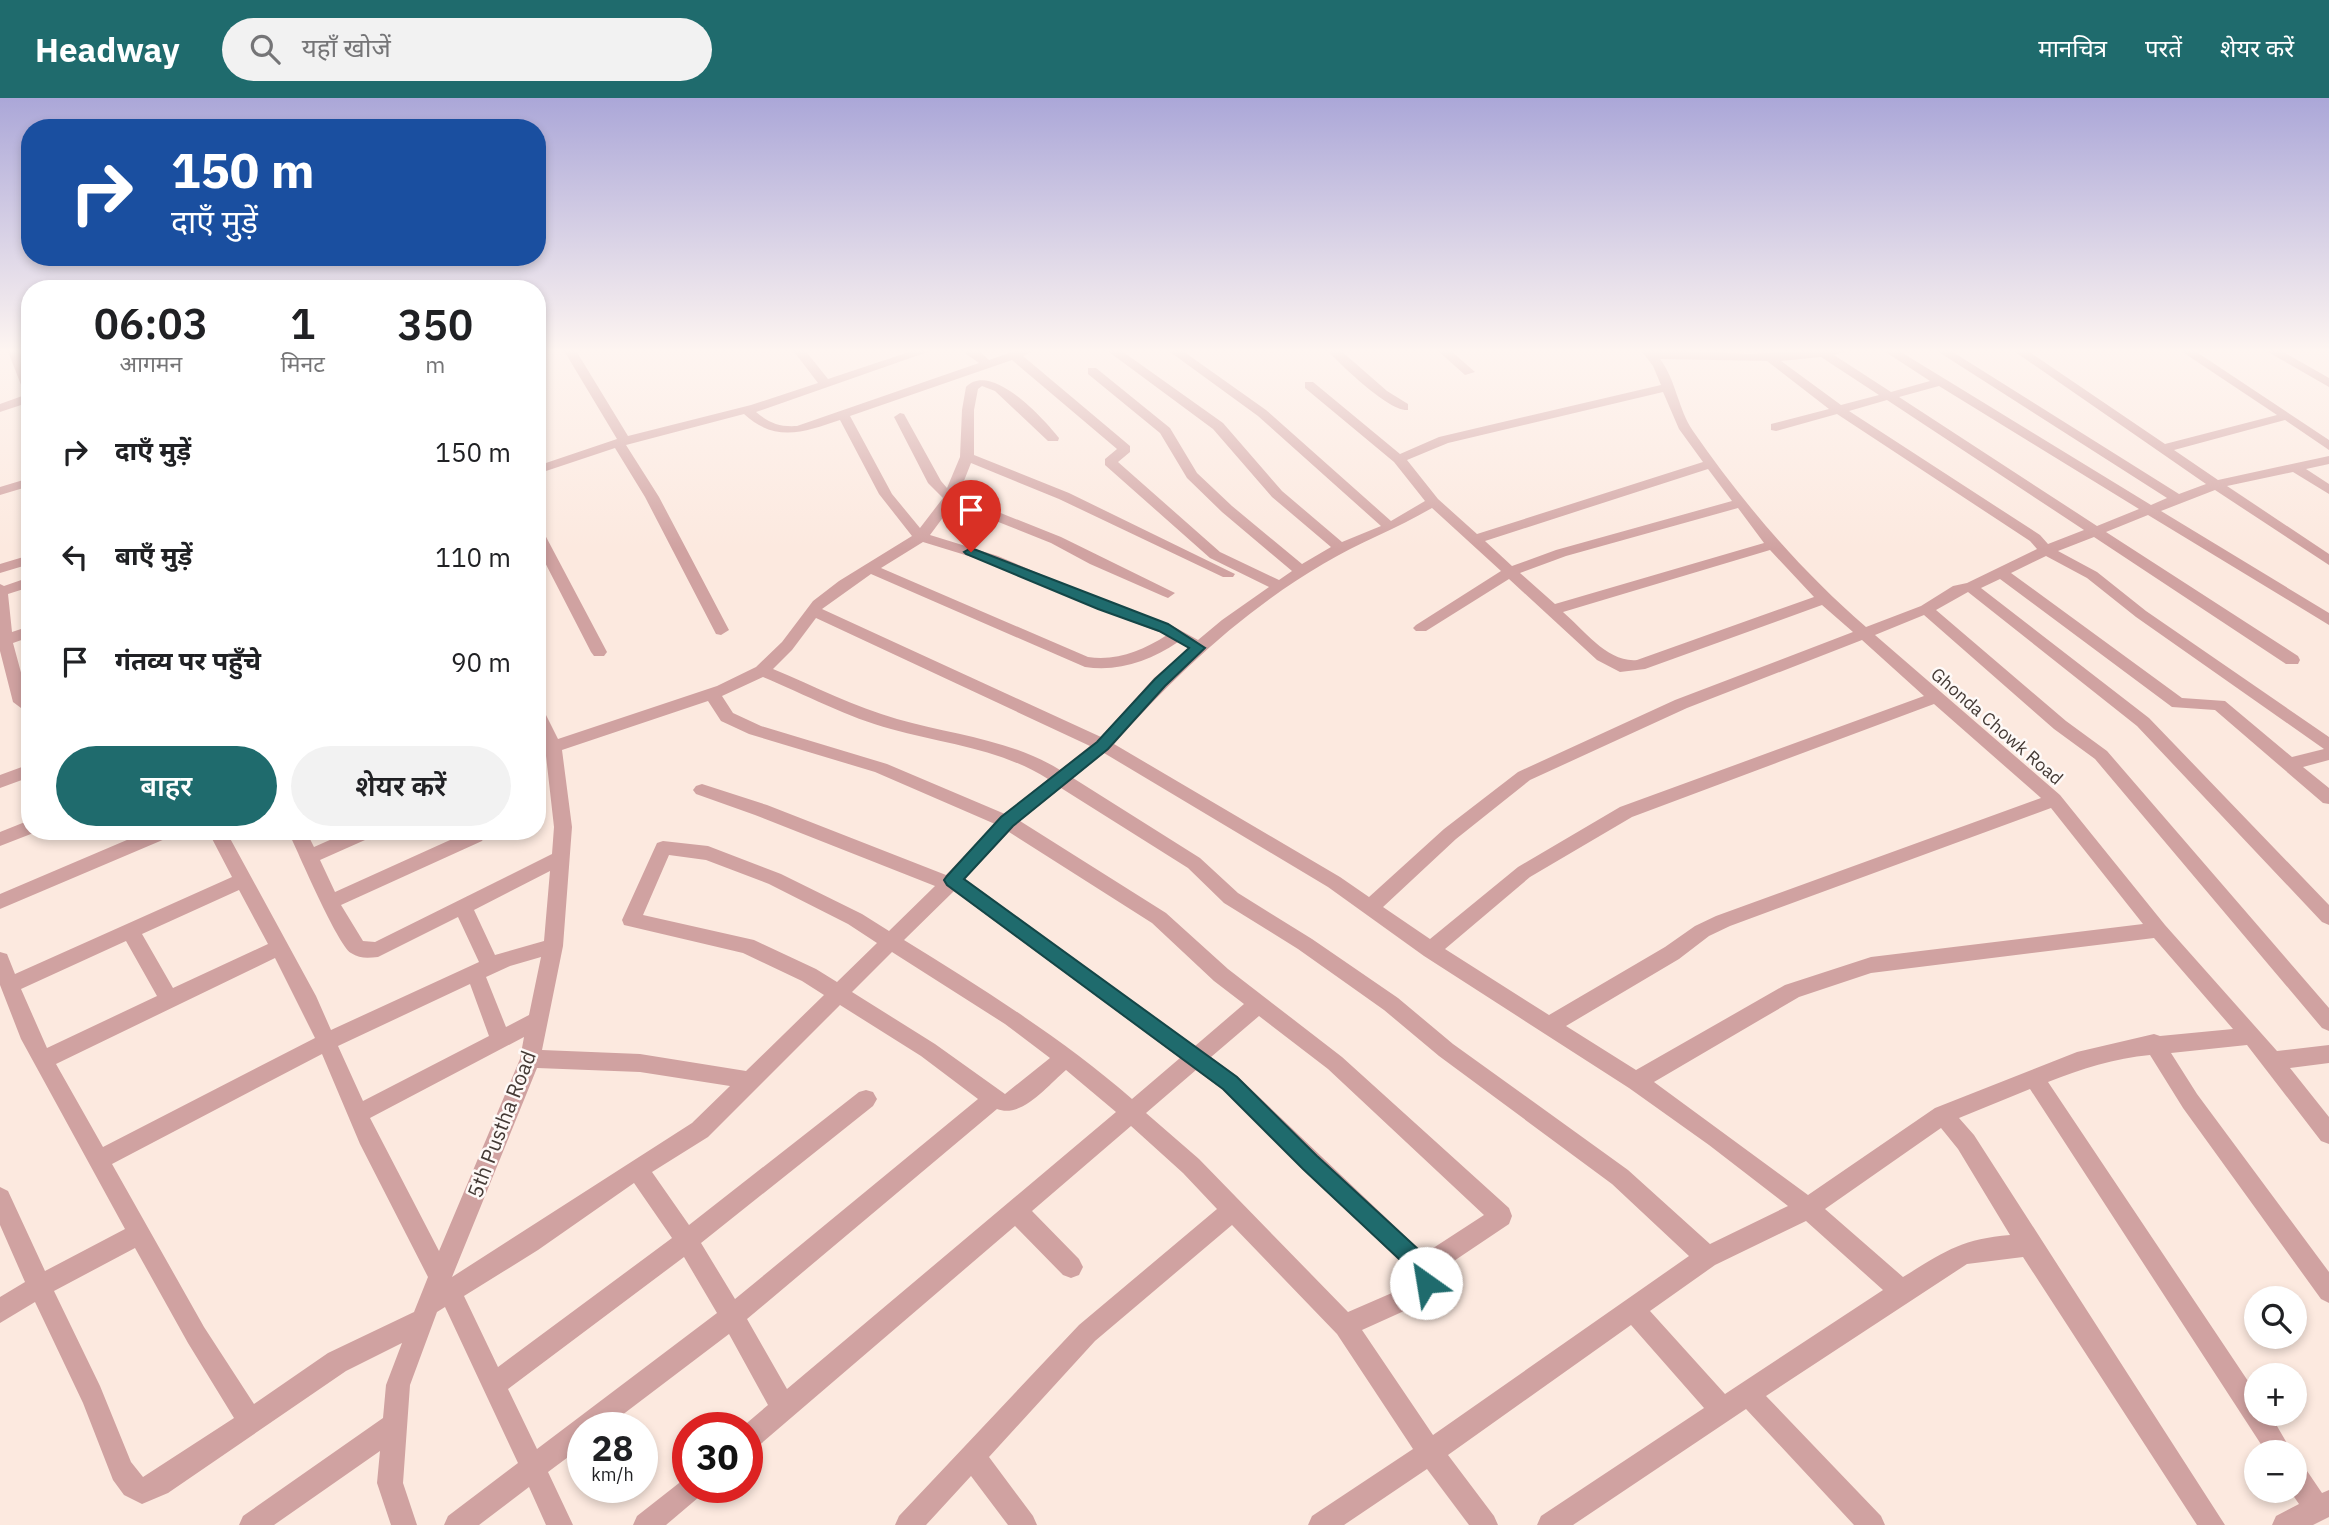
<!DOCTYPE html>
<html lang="hi">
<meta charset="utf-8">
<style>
:root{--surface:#fff;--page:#f2f2f2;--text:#202124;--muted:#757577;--accent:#1f6b6d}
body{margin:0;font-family:"IBM Plex Sans","Noto Sans Devanagari",sans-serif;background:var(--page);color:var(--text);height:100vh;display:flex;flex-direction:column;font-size:26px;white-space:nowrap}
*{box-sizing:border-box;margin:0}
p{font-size:23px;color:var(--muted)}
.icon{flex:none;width:38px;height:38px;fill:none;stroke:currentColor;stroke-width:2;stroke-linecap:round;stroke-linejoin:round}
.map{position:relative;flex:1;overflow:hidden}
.sheet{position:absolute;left:21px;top:182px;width:525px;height:560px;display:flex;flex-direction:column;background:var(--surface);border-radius:28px;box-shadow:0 4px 10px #0003}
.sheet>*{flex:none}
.top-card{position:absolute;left:21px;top:21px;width:525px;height:147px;border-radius:28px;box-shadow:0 4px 10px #0003;background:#1a4fa0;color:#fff;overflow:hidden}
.tools{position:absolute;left:2244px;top:1188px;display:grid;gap:14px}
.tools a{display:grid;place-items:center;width:63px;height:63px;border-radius:50%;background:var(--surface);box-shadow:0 4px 10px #0003;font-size:35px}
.speed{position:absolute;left:567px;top:1314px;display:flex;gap:14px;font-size:35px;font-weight:700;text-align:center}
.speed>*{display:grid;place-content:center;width:91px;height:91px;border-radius:50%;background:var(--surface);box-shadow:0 4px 10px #0003;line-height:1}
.speed small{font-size:18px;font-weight:400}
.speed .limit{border:10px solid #d22;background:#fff;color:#111}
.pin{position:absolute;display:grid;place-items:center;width:60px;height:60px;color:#fff;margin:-72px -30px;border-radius:50% 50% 50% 0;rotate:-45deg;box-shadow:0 0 7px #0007}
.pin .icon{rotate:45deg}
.me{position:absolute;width:77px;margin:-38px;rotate:328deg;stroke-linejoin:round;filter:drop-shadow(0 0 5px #0008)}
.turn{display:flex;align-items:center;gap:24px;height:147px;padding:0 35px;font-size:32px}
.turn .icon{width:91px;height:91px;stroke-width:2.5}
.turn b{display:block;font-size:49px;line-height:60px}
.eta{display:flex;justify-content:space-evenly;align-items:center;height:119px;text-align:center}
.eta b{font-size:42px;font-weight:600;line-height:49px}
.primary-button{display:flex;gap:14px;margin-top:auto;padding:14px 35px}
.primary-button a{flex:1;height:80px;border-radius:42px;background:var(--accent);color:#fff;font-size:28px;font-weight:600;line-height:80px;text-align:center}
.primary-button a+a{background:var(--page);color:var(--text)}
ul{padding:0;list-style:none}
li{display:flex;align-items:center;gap:21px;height:105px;padding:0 35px}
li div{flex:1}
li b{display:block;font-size:26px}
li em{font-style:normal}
header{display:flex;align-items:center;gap:42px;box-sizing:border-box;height:98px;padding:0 35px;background:var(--accent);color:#fff}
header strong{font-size:33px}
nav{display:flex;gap:38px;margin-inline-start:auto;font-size:24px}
.search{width:490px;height:63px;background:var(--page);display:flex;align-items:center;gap:18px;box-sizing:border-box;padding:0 24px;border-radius:38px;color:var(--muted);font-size:26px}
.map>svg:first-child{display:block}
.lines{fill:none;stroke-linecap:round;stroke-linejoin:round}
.minor{fill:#d0a2a1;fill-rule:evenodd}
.route{fill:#1f6b6d;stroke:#144647;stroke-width:2}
.labels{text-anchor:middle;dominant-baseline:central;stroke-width:5;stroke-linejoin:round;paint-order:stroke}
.street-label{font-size:18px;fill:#443a35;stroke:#fef9f7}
.near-street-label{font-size:21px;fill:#443a35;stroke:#fef9f7}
</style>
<header>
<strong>Headway</strong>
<div class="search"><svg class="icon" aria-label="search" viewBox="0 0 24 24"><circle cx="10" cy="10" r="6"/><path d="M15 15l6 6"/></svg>यहाँ खोजें</div>
<nav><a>मानचित्र</a><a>परतें</a><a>शेयर करें</a></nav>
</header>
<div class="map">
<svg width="2329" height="1427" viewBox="0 0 2329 1427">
<rect width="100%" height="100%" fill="#fce9df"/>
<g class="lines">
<path class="minor" d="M7 251H19L30 279V304L0 314V306L25 297Z
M563 251H575L628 338 751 307 818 285 792 251H804L828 281 918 251H936L756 314C769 325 779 329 797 328L979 265 966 256 965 251H977L989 262 1020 251H1038L1023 258 1130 348V354L1118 364 1220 454 1279 482 1292 473 1222 414 1187 380 1160 335 1088 276V270H1096L1170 330 1197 375 1232 408 1302 466 1331 449 1272 399 1213 331 1105 251H1119L1223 325 1282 393 1342 444 1381 428 1258 318 1166 251H1180L1266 312 1391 423 1425 403 1394 364 1305 290V284H1313L1400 356 1439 339 1661 287 1653 268 1640 251 1749 256 1852 251 1834 257 1891 294 1930 283 1881 251H1896L2151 407 2167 400 1934 251H1948L2179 396 2206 386 2011 251H2025L2165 346 2277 317 2178 251H2192L2329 342V352L2285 322 2174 352 2218 382 2329 358V366L2306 371 2329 386V396L2293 374 2227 388 2329 456V467L2215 392 2161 413 2329 515V527L2148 417 2106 434 2298 558 2300 562 2298 566H2286L2094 439 2058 453 2097 474 2146 513 2329 639V662L2303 669 2329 690V706L2323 705 2215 612 2172 609 2000 481 1981 490 2149 620 2329 807V827L2322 824 2137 628 1968 494 1936 512 2066 623 2107 653 2329 910V933L2322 930 2095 661 2054 631 1924 517 1875 537 2060 697 2165 827 2277 953 2329 947V965L2290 970 2329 1019V1046L2321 1043 2247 947 2171 955 2197 996 2329 1174V1205L2321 1201 2183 1010 2150 957C2115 960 2081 971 2048 984L2256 1295V1316H2270L2292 1354H2266L2030 991 1959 1020 1974 1037 2225 1427H2197L2023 1159 1967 1166 1766 1298 1881 1418 1885 1427H1854L1746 1311 1573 1427H1537L1541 1418 1704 1310 1631 1227 1448 1357 1494 1418 1498 1427H1469L1427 1371 1344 1427H1308L1312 1418 1413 1351 1337 1236 1232 1127 1095 1243 989 1359 1033 1418 1037 1427H1008L971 1378 926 1427H895L899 1418 1079 1227 1217 1111 1183 1075 1131 1028 1032 1113 1079 1161 1083 1169 1079 1177 1071 1180 1063 1177 1015 1128 756 1350 747 1353V1330H741L768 1307 729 1236 605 1330H583V1348L548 1374 573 1427H546L529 1389 479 1427H444L448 1418 518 1365 445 1209 437 1214 410 1287 403 1385 417 1427H391L377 1385 380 1353 274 1427H239L243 1418 383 1320 386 1287 402 1245 346 1273 168 1395 142 1406 124 1397 113 1382 83 1305 35 1204 0 1225V1199L25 1184 0 1127V1089L8 1093 45 1173 125 1131 21 941 0 887V854L7 856 15 876 232 779 208 733H226L316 898 331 932 479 864 458 819 378 859C368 860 360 861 351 855 337 846 298 754 288 733H306L314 749 350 733H377L374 738 320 762 335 794 470 733H482L485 738 482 743 341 807 363 843 375 844 552 756 554 729 545 649 537 633V609L543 611 558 641 717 588 756 569 782 544 813 503 839 483 912 438 879 396 840 322C805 334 775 345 744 316L626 347 659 399 729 532 721 537 716 536 645 399 615 350 537 376V368L617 341ZM1821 259 1879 297 1841 307 1781 263ZM1660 261 1767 263 1829 311 1771 326V332L1776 333 1837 316 2030 443 2037 451 1967 485 1953 488 1921 508 1866 529C1800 472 1743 405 1693 333 1678 311 1676 282 1660 261ZM1012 262 1117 351 1105 361V367L1210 460 1269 489 1222 522 1198 542 1169 526 1108 505 998 458 930 437 953 406 1051 445 1090 466 1163 498 1168 500 1175 495 1061 439 958 398 971 365 1059 401 1223 479H1233L1235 476 1069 395 974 357V312L978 291 982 288 995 293 1048 343H1058L1059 340C1043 320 991 263 966 289L962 312 960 359 947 390 941 383 904 316 900 315 894 319 928 385 943 400 920 430 892 396 850 318ZM1939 288 2139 411 2097 428 1899 299ZM1663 294 1679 331 1703 364 1477 436 1438 401 1407 362 1448 345ZM1887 302 2084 432 2048 446 2040 437 1849 313ZM1708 371 1732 403 1556 452 1512 468 1485 443ZM1432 410 1501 473 1416 527 1413 530 1416 533H1426L1509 481 1597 562 1620 574 1645 571 1822 507 1853 534 1675 602 1518 674 1444 731 1369 799 1340 779 1114 646C1175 577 1243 513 1323 466 1358 445 1396 431 1432 410ZM1738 410 1764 445 1555 506 1520 475 1566 458ZM923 444 988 464 1098 511 1167 537C1142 553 1117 563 1088 559L881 470ZM1770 452 1814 499 1637 562C1608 565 1584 532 1563 514ZM2046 458 2087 480 2136 519 2324 651 2292 659 2225 603 2182 600 2011 475ZM871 476 1085 569C1119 574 1150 563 1178 544L1189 550 1154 580 1101 639 822 511ZM816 520 1090 648 1060 672C1010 641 952 637 897 621 855 609 814 588 773 571L792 552ZM1862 542 1924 598 1620 709 1518 769 1430 841 1383 809 1456 741 1530 682 1687 610ZM763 579C804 596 849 620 891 631 945 646 1001 651 1048 681L1005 716 887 666 761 628 733 615 722 598ZM708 603 721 623 749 636 875 674 995 726 946 777 767 707 702 686 696 688 693 692 696 696 755 717 935 788 889 833 862 816 781 776 708 748 663 743 657 745 622 822 624 827 743 855 802 883 824 897 746 973 640 956 542 952 563 848 572 729 562 652ZM1934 606 2041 700 1716 818 1695 828 1665 849 1549 917 1445 851 1530 779 1632 719ZM1104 655 1328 789 1424 858 1629 990 1709 1047 1788 1108 1710 1146 1628 1072 1453 946 1398 900 1312 841 1238 795 1200 760 1073 680ZM1061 690 1188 770 1224 805 1298 851 1384 912 1439 958 1612 1086 1689 1158 1433 1337 1362 1232 1424 1204 1438 1185 1436 1175 1509 1126 1512 1118 1509 1110 1342 959 1228 871 1166 815 1020 723ZM2051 710 2143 826 1871 859 1785 887 1636 972 1566 928 1679 861 1709 838 1730 828ZM1009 734 1152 825 1214 883 1244 906 1195 948 965 781ZM669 757 706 762 769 786 848 826 877 845 837 884 816 871 754 842 643 817ZM550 773 544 843 495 857 474 812ZM239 792 268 846 173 890 142 836ZM954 793 1180 960 1132 1001C1062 940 983 891 904 842ZM2154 840 2233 931 2160 938 2154 936 2077 954 1935 1010 1808 1097 1654 984 1799 899 1871 875ZM126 843 157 898 47 950 21 891ZM892 854 1005 926 1050 960 1005 996 935 946 852 894ZM541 859 529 917 506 929 486 879 510 868ZM275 860 315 940 103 1049 56 966ZM470 886 489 938 363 1003 338 948ZM840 907 921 958 978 1001 735 1201 701 1145 873 1008 877 1001 873 994 866 992 859 994 689 1127 652 1074 708 1039ZM1259 918 1328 971 1484 1117 1424 1156 1237 978 1211 959ZM524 939 520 961 439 1153 370 1020ZM322 956 360 1046 428 1179 414 1214 328 1255 254 1306 204 1229 112 1066ZM537 970 640 974 730 988 692 1025 452 1179ZM1066 972 1116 1014 787 1291 747 1221 997 1011C1022 1021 1048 987 1066 972ZM1196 972 1223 992 1413 1176 1414 1181 1408 1188 1348 1214 1199 1061 1146 1015ZM1941 1030 1958 1051 2010 1137C1961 1141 1944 1154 1903 1179L1825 1111ZM634 1085 672 1140 498 1269 464 1198 538 1152ZM1806 1123 1883 1192 1725 1296 1650 1213 1715 1167ZM135 1150 188 1245 234 1320 143 1379 131 1364 100 1288 54 1193ZM684 1159 717 1215 537 1351 508 1291Z
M1326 251H1339L1387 293 1408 306V312C1389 314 1340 266 1326 251Z
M1436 251H1449L1475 274 1465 277Z
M2263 251H2278L2329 280V289Z
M30 380V388L0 397V389Z
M537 431 544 435 607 554 604 558H594L591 554 537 449Z
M30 457V466L0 475V466Z
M30 479V489L8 496 12 534 30 528V539L13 545 29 604 21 610 13 604 0 553V486L4 488Z
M30 666V679L0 690V677Z
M30 722V733L36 734 0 748V734Z
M148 733H175L172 738 0 811V796Z
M2294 1363 2303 1367 2322 1395 2329 1392V1419L2313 1427H2272L2276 1418 2299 1406 2290 1393H2294Z
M688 1378V1390H703L699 1399 666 1427H633L637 1418Z"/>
</g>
<linearGradient id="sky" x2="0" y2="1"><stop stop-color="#aba7d8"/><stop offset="0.56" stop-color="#fef5f1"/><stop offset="1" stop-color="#fef5f1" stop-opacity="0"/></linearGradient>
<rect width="2329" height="451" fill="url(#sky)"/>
<path class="route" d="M971 450 1168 526 1205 550 1165 588 1108 651 1013 728 964 781 1237 979 1317 1058 1431 1163 1437 1185 1434 1192 1426 1195 1419 1192 1414 1175 1303 1071 1223 991 947 787 944 782 947 778 1001 719 1097 644 1155 581 1189 550 1159 533 1098 511 966 456 964 454Z"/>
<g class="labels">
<g class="street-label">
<text transform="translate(1997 628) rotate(41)">Ghonda Chowk Road</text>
</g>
<g class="near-street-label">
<text transform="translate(501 1026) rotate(-69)">5th Pustha Road</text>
</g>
</g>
</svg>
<div class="tools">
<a><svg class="icon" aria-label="search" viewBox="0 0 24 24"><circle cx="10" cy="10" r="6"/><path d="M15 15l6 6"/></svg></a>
<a>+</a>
<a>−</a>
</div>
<div class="speed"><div>28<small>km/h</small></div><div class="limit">30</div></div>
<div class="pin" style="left:971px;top:454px;background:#d93025"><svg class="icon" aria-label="arrive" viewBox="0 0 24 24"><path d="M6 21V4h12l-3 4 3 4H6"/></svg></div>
<svg class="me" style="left:1426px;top:1185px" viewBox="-20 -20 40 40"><circle r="19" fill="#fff"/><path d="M0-13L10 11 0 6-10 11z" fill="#1f6b6d"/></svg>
<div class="top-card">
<div class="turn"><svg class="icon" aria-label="right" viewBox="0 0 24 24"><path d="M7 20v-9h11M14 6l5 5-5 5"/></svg><div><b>150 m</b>दाएँ मुड़ें</div></div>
</div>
<section class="sheet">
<div class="eta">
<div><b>06:03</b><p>आगमन</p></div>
<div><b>1</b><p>मिनट</p></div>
<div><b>350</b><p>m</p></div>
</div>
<ul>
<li><svg class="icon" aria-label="right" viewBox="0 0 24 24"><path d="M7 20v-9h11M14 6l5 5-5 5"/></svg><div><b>दाएँ मुड़ें</b></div><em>150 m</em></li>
<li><svg class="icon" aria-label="left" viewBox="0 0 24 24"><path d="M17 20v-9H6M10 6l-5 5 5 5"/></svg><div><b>बाएँ मुड़ें</b></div><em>110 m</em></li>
<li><svg class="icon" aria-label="arrive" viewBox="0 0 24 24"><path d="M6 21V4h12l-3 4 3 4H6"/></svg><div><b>गंतव्य पर पहुँचे</b></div><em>90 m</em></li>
</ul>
<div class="primary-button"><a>बाहर</a><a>शेयर करें</a></div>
</section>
</div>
